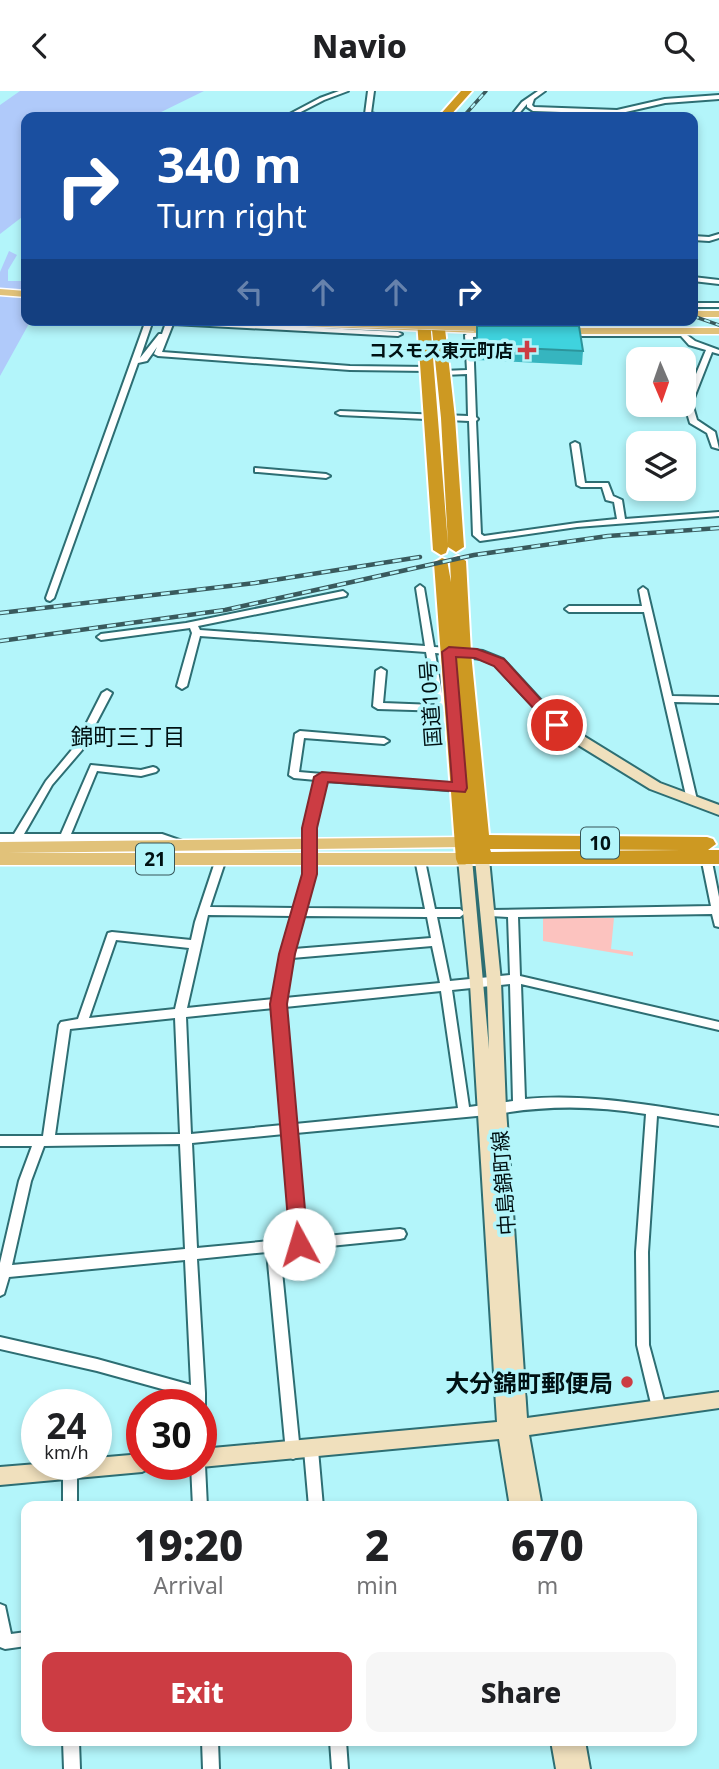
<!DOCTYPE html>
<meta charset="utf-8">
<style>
:root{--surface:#fff;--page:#f6f6f6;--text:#202124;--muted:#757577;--accent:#cc3c43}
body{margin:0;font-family:"Noto Sans","Noto Sans JP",sans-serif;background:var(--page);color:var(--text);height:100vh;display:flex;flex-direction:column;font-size:26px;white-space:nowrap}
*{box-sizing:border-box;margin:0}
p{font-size:23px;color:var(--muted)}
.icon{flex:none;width:38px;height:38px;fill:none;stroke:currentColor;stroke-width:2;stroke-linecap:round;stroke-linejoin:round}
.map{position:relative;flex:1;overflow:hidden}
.details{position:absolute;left:21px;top:1410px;width:676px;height:245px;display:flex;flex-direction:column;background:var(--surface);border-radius:14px;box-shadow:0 4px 10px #0003}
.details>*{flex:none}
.guide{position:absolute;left:21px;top:21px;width:677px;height:214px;border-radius:14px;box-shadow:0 4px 10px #0003;background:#1a4fa0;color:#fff;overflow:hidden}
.needle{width:46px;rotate:178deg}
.fabs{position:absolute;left:626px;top:256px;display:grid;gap:14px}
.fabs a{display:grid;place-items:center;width:70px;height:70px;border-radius:14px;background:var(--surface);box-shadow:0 4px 10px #0003;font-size:35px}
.speed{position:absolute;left:21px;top:1298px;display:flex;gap:14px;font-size:35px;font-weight:700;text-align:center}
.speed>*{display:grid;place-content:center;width:91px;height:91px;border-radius:50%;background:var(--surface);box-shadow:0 4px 10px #0003;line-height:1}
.speed small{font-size:18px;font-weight:400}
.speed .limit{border:10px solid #d22;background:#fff;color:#111}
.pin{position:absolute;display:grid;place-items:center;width:60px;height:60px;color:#fff;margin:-30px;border:4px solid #fff;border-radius:50%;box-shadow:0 2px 7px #0007}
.me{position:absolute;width:77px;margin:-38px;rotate:354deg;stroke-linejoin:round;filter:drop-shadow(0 0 5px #0008)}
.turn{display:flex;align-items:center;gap:24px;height:147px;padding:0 21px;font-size:32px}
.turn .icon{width:91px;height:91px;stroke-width:2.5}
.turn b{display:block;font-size:49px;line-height:60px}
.lanes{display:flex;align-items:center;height:66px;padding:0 21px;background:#0003;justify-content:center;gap:35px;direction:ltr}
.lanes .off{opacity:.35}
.eta{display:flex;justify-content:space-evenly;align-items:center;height:119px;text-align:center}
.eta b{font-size:42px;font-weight:800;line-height:49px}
.primary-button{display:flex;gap:14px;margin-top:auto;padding:14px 21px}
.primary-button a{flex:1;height:80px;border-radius:14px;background:var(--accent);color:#fff;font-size:28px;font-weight:800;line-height:80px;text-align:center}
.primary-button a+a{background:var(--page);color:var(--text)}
header{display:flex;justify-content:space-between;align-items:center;height:91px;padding:0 21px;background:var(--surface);font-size:32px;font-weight:800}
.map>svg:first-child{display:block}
.green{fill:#fcc3bf}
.water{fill:#b0cafa}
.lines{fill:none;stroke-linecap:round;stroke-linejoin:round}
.street-casing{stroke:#2d6e73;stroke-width:4}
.secondary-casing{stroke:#2d6e73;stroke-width:4}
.primary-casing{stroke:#fff;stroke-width:3}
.highway-casing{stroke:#fff;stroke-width:4}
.street{fill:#fff;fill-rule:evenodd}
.secondary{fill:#f0e0bd;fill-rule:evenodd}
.primary{fill:#e1c27a;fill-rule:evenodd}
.highway{fill:#cd9922;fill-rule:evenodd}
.rail-far1-casing{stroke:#395a5d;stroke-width:3.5}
.rail-casing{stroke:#395a5d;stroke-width:4.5}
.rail-far1{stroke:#b3f5fa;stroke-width:2;stroke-dasharray:6;stroke-linecap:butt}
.rail{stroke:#b3f5fa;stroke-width:2.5;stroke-dasharray:9;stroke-linecap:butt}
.primary-bridge-casing{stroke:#fff;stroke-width:11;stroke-linecap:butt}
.primary-bridge{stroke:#e1c27a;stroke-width:10}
.wall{fill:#36b5bf}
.building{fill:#3fd3de;stroke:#2c949b;stroke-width:2}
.route{fill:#cc3c43;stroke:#85272c;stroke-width:2}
.poi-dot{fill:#cc3c43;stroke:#b3f5fa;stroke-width:2.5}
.labels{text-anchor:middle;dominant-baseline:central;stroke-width:7;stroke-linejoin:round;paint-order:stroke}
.far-poi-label{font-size:18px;font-weight:bold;fill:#001113;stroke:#b3f5fa;text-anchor:end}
.shield{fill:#b3f5fa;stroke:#365558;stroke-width:2}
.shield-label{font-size:19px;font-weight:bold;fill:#001113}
.street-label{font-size:21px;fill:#001113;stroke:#b3f5fa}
.neighbourhood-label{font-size:23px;fill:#001113;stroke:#b3f5fa}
.near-poi-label{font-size:24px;font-weight:bold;fill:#001113;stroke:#b3f5fa;text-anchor:end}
</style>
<header><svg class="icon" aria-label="back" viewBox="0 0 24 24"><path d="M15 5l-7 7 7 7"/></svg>Navio<svg class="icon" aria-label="search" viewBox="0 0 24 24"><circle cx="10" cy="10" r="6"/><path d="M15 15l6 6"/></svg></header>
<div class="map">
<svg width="719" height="1678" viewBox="0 0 719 1678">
<rect width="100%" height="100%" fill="#b3f5fa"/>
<path class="green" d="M543 826 614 827 611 858 633 861V865L543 850Z"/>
<path class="water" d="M20 0H204L151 26H26V123L0 143V14Z
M9 160 17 164 8 179V190H26V229H31L0 285V181Z"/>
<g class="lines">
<g class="street-casing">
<path id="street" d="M339 0H348L324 9 291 26H284L320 7Z
M368 0H374L371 22 386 26H375L365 23Z
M538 0H545L534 8 532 14 534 16 617 19 665 8 719 4V8L665 12 617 23 533 20 527 16V13L516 26H510L522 11Z
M719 143V147L709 150 693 149V145L709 146Z
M693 186 719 189V193L693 190Z
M693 212H719V216H693Z
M146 229H153L140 267 159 243H162L167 229H177L398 241 402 243 398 245 173 233 162 261 350 275 428 276 432 278 428 280 350 279 158 265 154 263 157 256 147 270 138 272 54 507 50 510 47 509 46 507Z
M490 241 494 243 493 245 473 246 476 326 478 328 476 330 481 443 484 445 577 432 617 428 614 411 606 409 602 396H581L577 394 571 353 575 351 579 353 585 392H608L613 405 622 409 625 428 719 421V425L577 436 480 450 473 444 469 330 340 324 336 322 340 320 468 325 467 283 443 284 439 282 443 280 467 279 465 244 469 242Z
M566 241H683L695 250 719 259V263L712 261 692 312 697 329 715 341 719 358 712 356 707 342 690 332 684 312 706 259 689 254 681 245H569L565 243Z
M255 377 326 383 330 385 326 387 258 381H255Z
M420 494 424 497 434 556 449 557 453 560 449 563 435 562 444 614 450 615 452 617 447 620 378 618 373 615 376 580 381 577 386 580 383 612 435 614 426 561 200 545 187 595 182 598 177 595 192 542 190 537 101 549 97 546 101 543 186 532 343 500 347 503 346 505 198 535 200 539 425 555 416 497Z
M643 496 647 499 672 605 719 606V612L674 611 697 709 692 712 687 709 644 521H569L565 518 569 515H642L639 499Z
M107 599 112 602 82 659 52 694 24 743H61L91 674 141 679 153 676 156 677 158 679 156 681 141 685 97 680 71 743H162L185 751 186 754 185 757 181 758 161 751H0V743H14L46 690 75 655 102 602Z
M300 640 384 647 389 650 384 653 304 647 299 681 463 695 465 697 463 699 460 700 326 690 315 737V783L305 817 425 818 415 768 420 764 424 765 435 818H460L465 822 460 826H437L450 890 510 884 508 826 490 825 489 822 490 819 711 815 701 766 706 762 711 766 719 806V836L715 835 712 823 518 826 520 885 719 931V939L521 893 525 1008C590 1002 654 1015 719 1025V1035L657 1025 648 1161 649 1254 666 1317 664 1321 659 1323 654 1321 652 1317 637 1254 636 1161 646 1023C596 1015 548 1014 498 1023L296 1042 305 1147 400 1138 404 1139 406 1143 404 1147 400 1148 280 1160 300 1361 298 1366 293 1368 288 1366 286 1361 267 1161 197 1168 205 1302V1314L201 1319V1314H192L191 1306 97 1280 0 1258V1246L97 1268 191 1294 185 1169 9 1186 4 1203 0 1205V1172L19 1090 32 1055H0V1045H43L59 934 61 931 78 928 108 842 112 841 191 849 195 831 216 768 221 764 226 768 210 816 295 817 305 783V737L316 689 294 687 289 684 295 643ZM208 824 293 825 282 863 274 908 187 917ZM303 825 427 826 431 847 294 858ZM116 849 189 857 175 918 89 927ZM432 855 440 892 285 907 292 867ZM510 893 513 1010 469 1016 452 899ZM441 900 458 1017 295 1033 285 916ZM274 917 283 1034 191 1043 186 926ZM175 927 180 1043 55 1044 70 938ZM284 1043 292 1148 197 1157 192 1052ZM180 1053 185 1158 12 1174 31 1090 44 1055Z
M311 1352 316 1354 318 1359 323 1416H309L304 1359 306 1354Z
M201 1369 205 1374 207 1416H193L191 1374H201Z
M65 1374H75L77 1379V1416H63V1379Z
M0 1513 5 1515 11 1543 26 1541V1555L5 1558 0 1556Z
M63 1650H79L80 1678H64Z
M202 1650H218L219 1678H203Z
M330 1650H346L348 1678H332Z"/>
</g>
<g class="secondary-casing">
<path id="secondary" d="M453 557 483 560 503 568 561 631 660 692 719 714V724L650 698 580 655 553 637 495 574 481 568 449 564V558Z
M465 763 472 768 489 958 487 891 475 768 482 763 489 768 501 891 506 1018 527 1327 719 1301V1317L529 1344 542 1416H510L499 1348 201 1376 196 1374H201V1358L497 1331 470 893 458 768Z
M142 1363V1374H150L148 1378 142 1381 0 1394V1376L37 1373 96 1374V1367Z
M551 1650H585L590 1678H556Z"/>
</g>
<g class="primary-casing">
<path id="primary" d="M0 198 26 200V206L0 204Z
M693 220H719V226H693Z
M221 229H313L479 236 484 239 479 242 226 232Z
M494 229H582L577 232H499Z
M719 237V243H560L555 240 560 237Z
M464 746 472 751 464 756 8 762H465L473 768 465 774H0V751Z"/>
</g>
<g class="highway-casing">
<path id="highway" d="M461 0H472L449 26H438Z
M417 229H430L448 453 441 327 431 229H444L455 327 464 456 456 461 448 456 446 462 441 464 433 459Z
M458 465 466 470 471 562 489 744 707 746 713 748 716 753 708 759H719V773H458L456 768 434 472 442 467 447 469 451 491 450 470ZM490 758 681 759 491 761Z"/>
</g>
<use href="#street" class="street"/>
<use href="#secondary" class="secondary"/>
<use href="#primary" class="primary"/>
<use href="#highway" class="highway"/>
<g class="rail-far1-casing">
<path id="rail-far1" d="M463 26 486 0
M693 225 719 234"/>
</g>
<g class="rail-casing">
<path id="rail" d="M0 522 255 492 420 466
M0 550 225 519 474 464 608 445 719 437"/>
</g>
<use href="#rail-far1" class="rail-far1"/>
<use href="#rail" class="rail"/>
<g class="primary-bridge-casing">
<path id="primary-bridge" d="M309 229 474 235"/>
</g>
<use href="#primary-bridge" class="primary-bridge"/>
</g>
<path class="wall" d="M477 235 583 260 582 274 477 269Z"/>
<path class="building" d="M477 235H579L583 260 477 255Z"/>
<path class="route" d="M449 556 477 558 504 568 564 634 562 637H552L494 575 475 567 456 566 467 697 465 701 328 691 317 737V783L295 863 287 913 308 1153 306 1159 299 1161 293 1159 290 1153 270 913 279 863 302 783V737L314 686 322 681 452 691 442 561Z"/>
<g class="poi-dot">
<path d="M523.5 248.5h7v7h7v7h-7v7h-7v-7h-7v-7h7z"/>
<circle cx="627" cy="1291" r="7"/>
</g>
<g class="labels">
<g class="far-poi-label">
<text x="513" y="259">コスモス東元町店</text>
</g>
<g class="shield">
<rect x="581" y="736.5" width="38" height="31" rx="5"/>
<rect x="136" y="752.5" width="38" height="31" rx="5"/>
</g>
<g class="shield-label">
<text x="600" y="752">10</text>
<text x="155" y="768">21</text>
</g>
<g class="street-label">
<text transform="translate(430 613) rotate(-94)">国道10号</text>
<text transform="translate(503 1092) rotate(-94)">中島錦町線</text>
</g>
<g class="neighbourhood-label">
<text x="128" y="645">錦町三丁目</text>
</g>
<g class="near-poi-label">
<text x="613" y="1291">大分錦町郵便局</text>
</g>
</g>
</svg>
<div class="fabs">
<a><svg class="needle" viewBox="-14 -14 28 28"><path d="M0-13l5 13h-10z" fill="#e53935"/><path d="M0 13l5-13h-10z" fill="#757577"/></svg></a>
<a><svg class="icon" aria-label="layers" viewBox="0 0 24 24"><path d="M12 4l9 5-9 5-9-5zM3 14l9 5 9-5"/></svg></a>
</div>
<div class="speed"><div>24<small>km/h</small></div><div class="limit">30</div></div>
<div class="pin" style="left:557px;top:634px;background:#d93025"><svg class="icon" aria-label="arrive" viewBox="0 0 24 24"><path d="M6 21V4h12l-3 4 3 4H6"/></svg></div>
<svg class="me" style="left:299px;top:1153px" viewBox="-20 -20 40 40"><circle r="19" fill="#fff"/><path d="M0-13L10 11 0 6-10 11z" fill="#cc3c43"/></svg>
<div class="guide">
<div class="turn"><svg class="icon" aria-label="right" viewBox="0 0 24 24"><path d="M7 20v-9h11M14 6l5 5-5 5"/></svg><div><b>340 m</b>Turn right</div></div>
<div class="lanes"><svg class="icon off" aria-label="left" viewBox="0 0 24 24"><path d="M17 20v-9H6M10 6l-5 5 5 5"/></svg><svg class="icon off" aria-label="ahead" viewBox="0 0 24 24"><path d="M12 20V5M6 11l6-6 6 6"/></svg><svg class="icon off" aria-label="ahead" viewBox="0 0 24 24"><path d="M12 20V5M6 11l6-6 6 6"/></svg><svg class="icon" aria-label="right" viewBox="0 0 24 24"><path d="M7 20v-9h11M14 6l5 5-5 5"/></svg></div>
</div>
<section class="details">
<div class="eta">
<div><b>19:20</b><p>Arrival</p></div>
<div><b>2</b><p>min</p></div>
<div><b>670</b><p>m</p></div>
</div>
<div class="primary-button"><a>Exit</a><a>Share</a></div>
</section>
</div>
